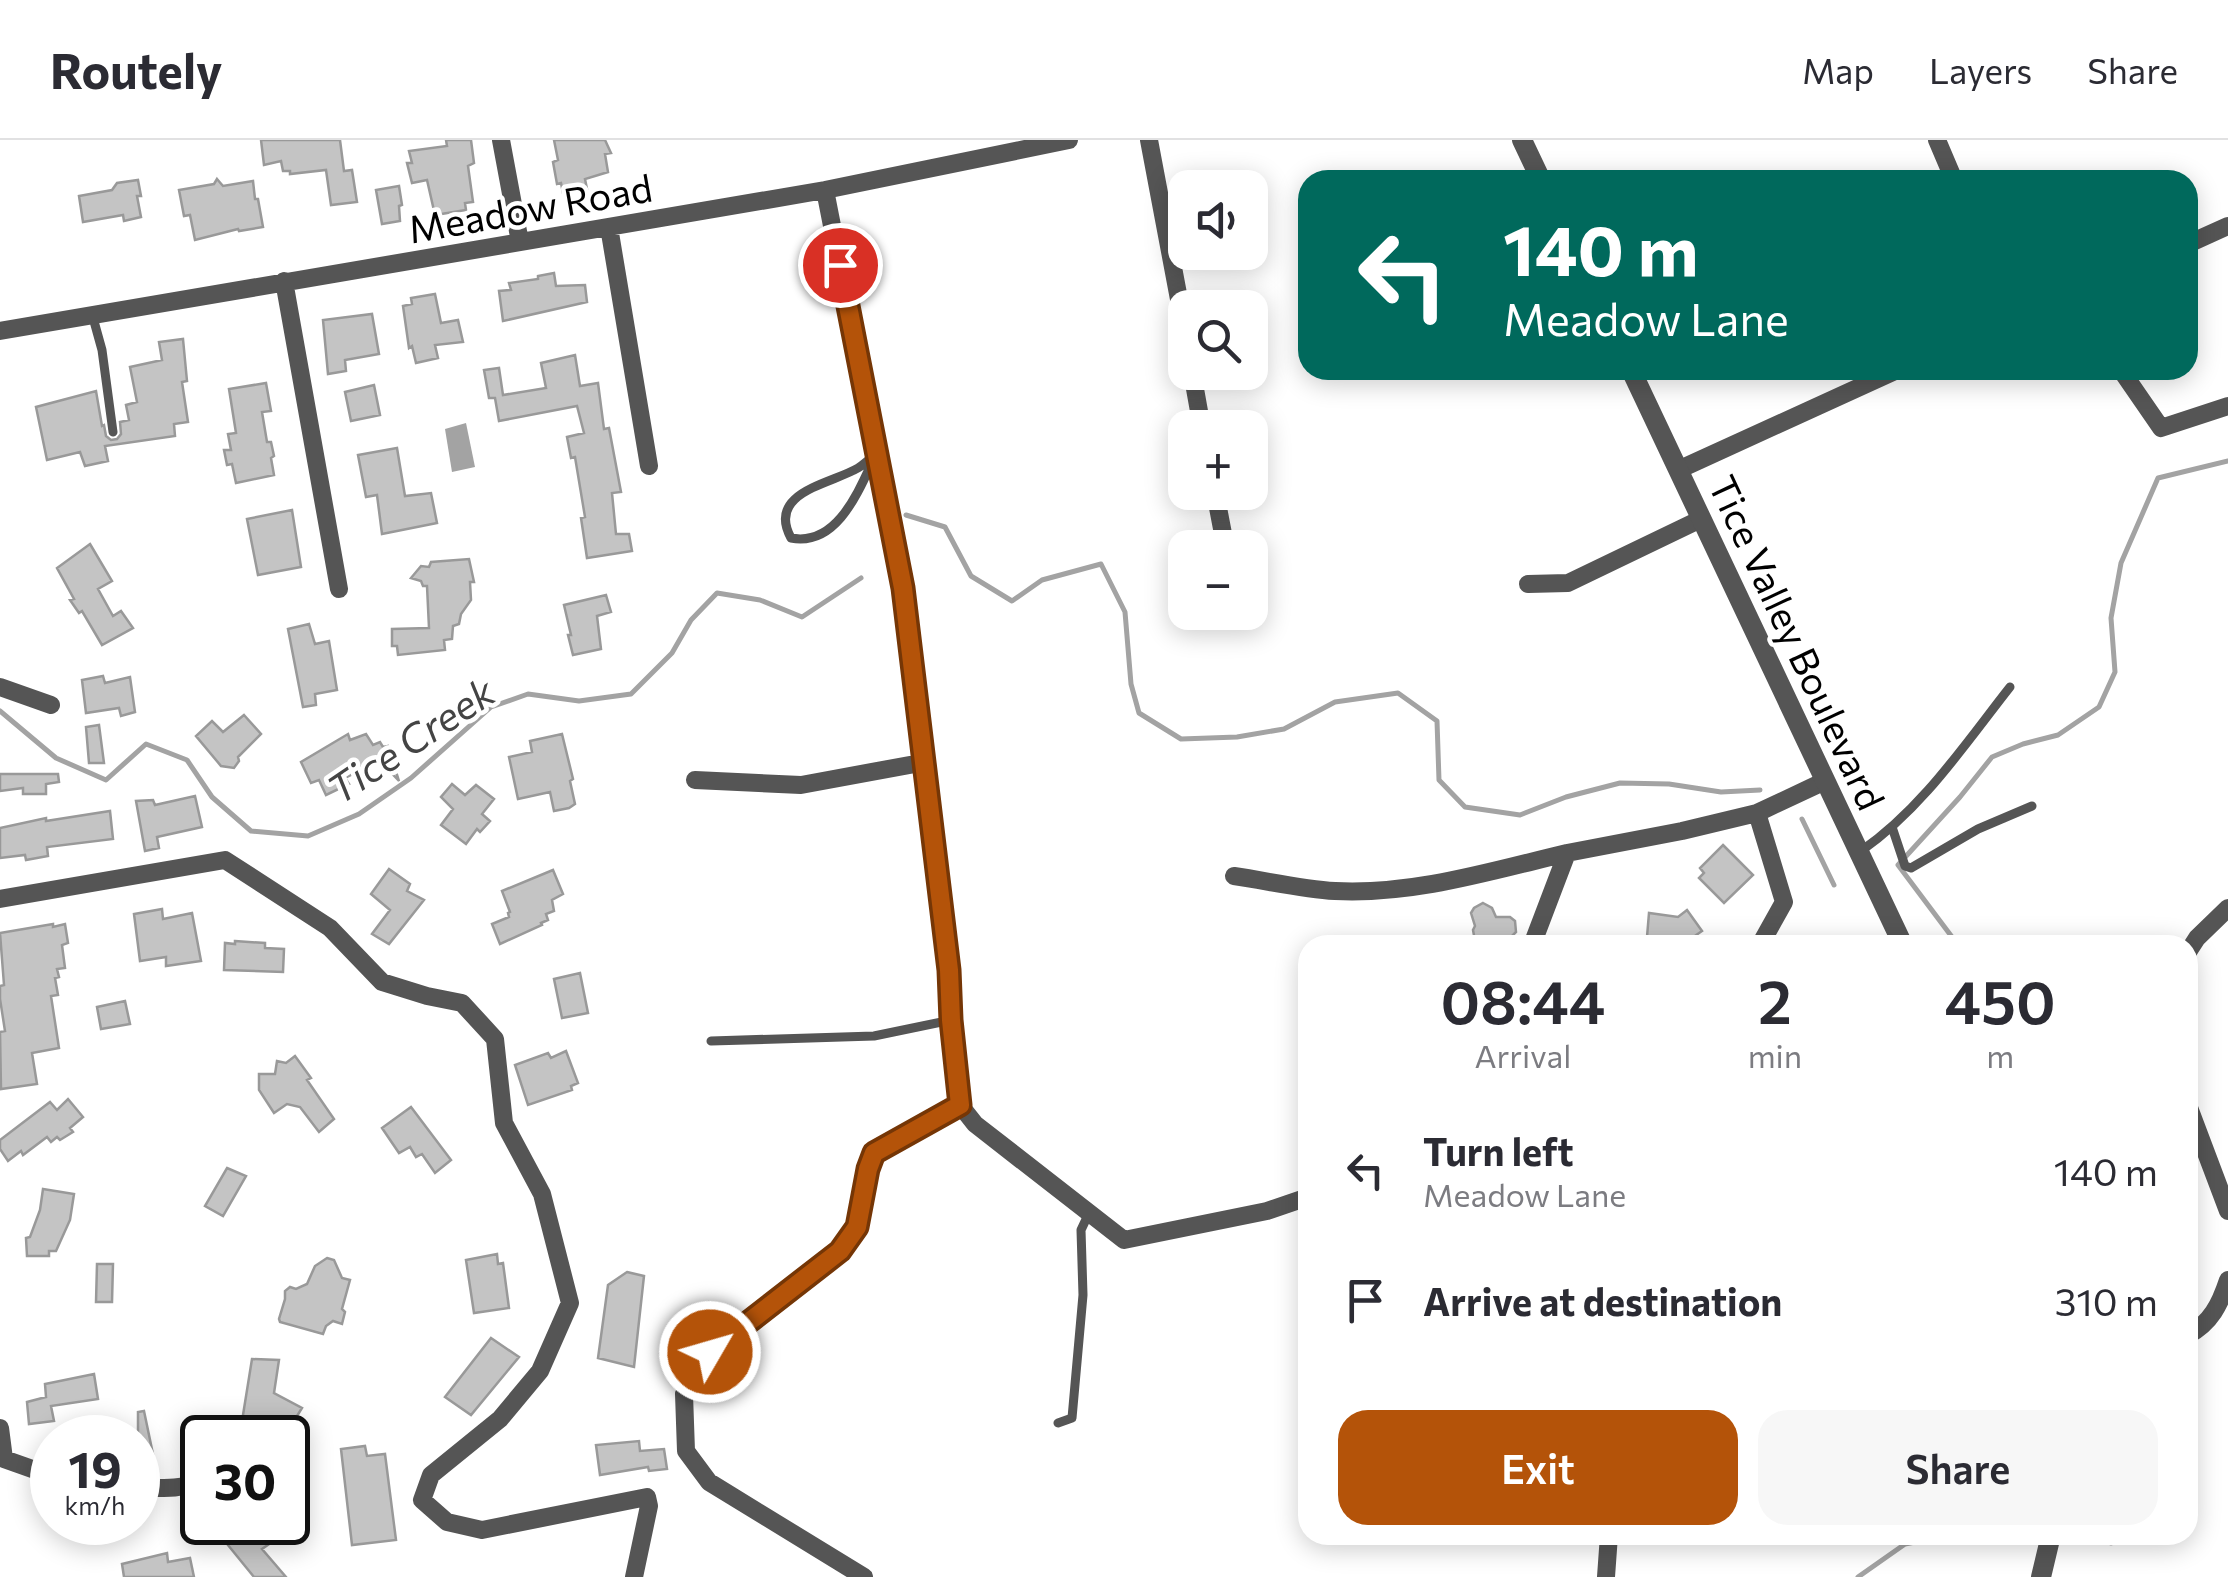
<!DOCTYPE html>
<meta charset="utf-8">
<style>
:root{--surface:#fff;--page:#f7f7f7;--text:#2b2b33;--muted:#7c7c81;--line:#e1e1e2;--accent:#b45309}
body{margin:0;font-family:Commissioner,sans-serif;background:var(--page);color:var(--text);height:100vh;display:flex;flex-direction:column;font-size:38px;white-space:nowrap}
*{box-sizing:border-box;margin:0}
p{font-size:32px;color:var(--muted)}
.icon{flex:none;width:55px;height:55px;fill:none;stroke:currentColor;stroke-width:2;stroke-linecap:round;stroke-linejoin:round}
.map{position:relative;flex:1;overflow:hidden}
.drawer{position:absolute;left:1298px;top:795px;width:900px;height:610px;display:flex;flex-direction:column;background:var(--surface);border-radius:30px;box-shadow:0 5px 25px #0003}
.drawer>*{flex:none}
.top-card{position:absolute;left:1298px;top:30px;width:900px;height:210px;border-radius:30px;box-shadow:0 5px 25px #0003;background:#00695c;color:#fff;overflow:hidden}
.fabs{position:absolute;left:1168px;top:30px;display:grid;gap:20px}
.fabs a{display:grid;place-items:center;width:100px;height:100px;border-radius:20px;background:var(--surface);box-shadow:0 5px 25px #0003;font-size:50px}
.speed{position:absolute;left:30px;top:1275px;display:flex;gap:20px;font-size:50px;font-weight:700;text-align:center}
.speed>*{display:grid;place-content:center;width:130px;height:130px;border-radius:50%;background:var(--surface);box-shadow:0 5px 25px #0003;line-height:1}
.speed small{font-size:25px;font-weight:400}
.speed .limit{border:5px solid #111;border-radius:15px;background:#fff;color:#111}
.pin{position:absolute;display:grid;place-items:center;width:85px;height:85px;color:#fff;margin:-42px;border:5px solid #fff;border-radius:50%;box-shadow:0 2px 10px #0007}
.me{position:absolute;width:110px;margin:-55px;rotate:52deg;stroke-linejoin:round;filter:drop-shadow(0 0 8px #0008)}
.turn{display:flex;align-items:center;gap:35px;height:210px;padding:0 40px;font-size:45px}
.turn .icon{width:130px;height:130px;stroke-width:2.5}
.turn b{display:block;font-size:70px;line-height:85px}
.eta{display:flex;justify-content:space-evenly;align-items:center;height:170px;text-align:center}
.eta b{font-size:60px;font-weight:600;line-height:70px}
.cta{display:flex;gap:20px;margin-top:auto;padding:20px 40px}
.cta a{flex:1;height:115px;border-radius:30px;background:var(--accent);color:#fff;font-size:40px;font-weight:600;line-height:115px;text-align:center}
.cta a+a{background:var(--page);color:var(--text)}
ul{padding:0;list-style:none}
li{display:flex;align-items:center;gap:30px;height:130px;padding:0 40px}
li div{flex:1}
li b{display:block;font-size:38px}
li em{font-style:normal}
header{display:flex;align-items:center;gap:60px;box-sizing:border-box;height:140px;padding:0 50px;background:var(--surface);border-bottom:2px solid var(--line)}
header strong{font-size:48px}
nav{display:flex;gap:55px;margin-inline-start:auto;font-size:35px}
.map>svg:first-child{display:block}
.water{fill:#a3a3a3}
.lines{fill:none;stroke-linecap:round;stroke-linejoin:round}
.stream{stroke:#a3a3a3;stroke-width:5}
.building{fill:#c4c4c4;stroke:#999;stroke-width:2.5}
.service{stroke:#555;stroke-width:9}
.minor{stroke:#555;stroke-width:18}
.tertiary{stroke:#555;stroke-width:20}
.route-casing{stroke:#753606;stroke-width:25}
.route{stroke:#b45309;stroke-width:18}
.labels{text-anchor:middle;dominant-baseline:central;stroke-width:9;stroke-linejoin:round;paint-order:stroke}
.street-label{font-size:38px;fill:#000;stroke:#fff}
.water-label{font-size:40px;font-style:italic;fill:#444;stroke:#fff}
</style>
<header>
<strong>Routely</strong>
<nav><a>Map</a><a>Layers</a><a>Share</a></nav>
</header>
<div class="map">
<svg width="2228" height="1437" viewBox="0 0 2228 1437">
<rect width="100%" height="100%" fill="#fff"/>
<path class="water" d="M466 283 475 327 452 332 445 289Z"/>
<g class="lines">
<path class="stream" d="M906 375 945 387 971 436 1012 461 1042 440 1101 424 1125 472 1131 544 1139 573 1181 599 1237 597 1284 589 1335 562 1398 553 1437 581 1439 640 1465 667 1520 675 1566 657 1620 643 1669 644 1721 652 1760 650
M0 571 56 618 106 640 146 604 187 620 212 657 251 691 308 696 359 674 411 638 491 567 528 554 579 561 631 554 672 513 691 480 717 453 760 460 802 477 861 438
M1802 679 1834 745
M1958 805 1898 725 1960 657 1992 617 2023 604 2058 595 2099 567 2115 532 2111 478 2121 423 2158 338 2228 321
M1970 1395 2007 1400
M2111 1403V1395
M1858 1437 1905 1404 1950 1395"/>
</g>
<path class="building" d="M261 0H340L344 31 352 30 357 62 331 65 326 30 290 34V31H283L281 21 264 25Z
M446 0H471L474 23 468 26 473 62 465 63 466 70 435 75 427 40 412 43 407 23H412L409 11 447 6Z
M554 0H605L611 13 605 14 608 32 585 39 587 49 563 53 561 43 557 44 553 22 558 20Z
M217 39 223 46 253 41 255 59H258L263 87 239 91 238 89 195 100 190 75 184 76 179 50 214 44Z
M138 40 141 56H137L141 77 124 81 123 75 83 82 79 56 112 50 117 43Z
M399 46 402 65 399 66 400 81 382 84 376 50Z
M554 133 556 146 585 145 587 162 503 181 499 151 511 150 509 143 538 139V136Z
M435 154 441 183 458 180 463 202 435 205 438 218 416 223 412 206 409 208 403 166 412 164 411 158Z
M372 174 379 214 345 220 346 231 328 234 323 180Z
M183 199 187 241 182 242 188 282 174 284 175 296 105 306 108 321 85 326 80 312 47 320 36 267 96 251 102 286 104 285 106 296 111 300 117 299 121 294 120 282 129 280 126 265 137 262 130 227 162 220 159 202Z
M575 215 580 246 598 243 604 289 609 288 621 352 612 353 616 394H629L632 411 587 418 581 378 585 377 575 317 571 318 567 297 584 293 577 266 499 281 495 258H489L484 230 499 228 503 255 546 248 541 223Z
M266 243 271 271 262 272 267 302H271L274 316 271 318 274 335 236 343 232 324 227 325 224 310H231L228 294 236 293 229 249Z
M374 245 380 275 351 281 345 252Z
M397 308 405 356 431 353 437 383 382 394 377 355 366 357 358 315Z
M292 370 301 427 258 435 247 379Z
M90 404 112 441 98 449 113 476 121 471 133 488 102 505 82 471 79 473 70 460 74 459 57 428Z
M469 419 474 442H470L471 460 461 474 459 484 453 486 452 499 444 500 445 510 398 515 397 506H392V489L429 488 427 446H423L421 441 411 438 421 426 429 427 431 422Z
M606 455 611 472 597 476 601 509 573 515 568 495H571L564 465Z
M309 484 315 504 329 501 337 550 315 554 316 565 303 567 288 489Z
M103 536 105 543 130 537 135 572 121 576 119 568 86 573 82 540Z
M244 575 261 594 238 617 239 621 234 628 221 626 196 596 212 581 223 592Z
M99 585 104 623H89L86 587Z
M348 594 350 600 366 594 373 605 380 602 383 607 388 606 399 641 380 621 351 633V635L345 638 349 644 326 655 319 640 311 643 301 622Z
M562 594 573 639 570 641 575 664 569 668 554 671 550 652 518 659 509 617 532 612 530 601Z
M0 634H58L59 642 46 644V654H23V648L0 651Z
M452 644 465 655 476 645 494 659 482 674 490 681 480 692 477 689 466 704 441 685 453 669 441 657Z
M195 656 202 687 157 697 159 708 145 711 136 661 153 660 155 665Z
M110 671 113 699 47 707 48 716 26 720 25 715 0 718V688L46 678V681Z
M1723 705 1753 735 1724 763 1699 738 1704 733 1700 728Z
M389 729 410 744 407 751 424 760 389 804 372 794 390 770 371 754Z
M553 730 563 754 552 760 554 771 546 774 548 780 541 783 542 785 500 804 492 784 509 777 508 773 510 772 502 751Z
M1483 763 1492 768 1496 777H1510L1515 781 1516 792 1509 799V805H1480L1475 801 1473 790 1475 786 1471 773 1474 768Z
M162 769 163 779 192 773 201 821 166 826V817L140 821 134 774Z
M1687 770 1702 791 1682 805 1647 797 1649 773 1678 777Z
M53 784V787L65 784 68 803 62 805 65 828 57 829 59 837 55 838 58 855 51 856 59 908 32 913 37 944 1 949 0 892 5 891 0 859V846L4 845 0 793Z
M235 801 265 803V808L284 809 283 832 224 830 225 803 235 804Z
M580 833 588 873 562 878 554 839Z
M125 861 130 884 101 889 97 867Z
M566 911 578 943 571 946 572 950 528 965 515 925 548 913 551 918Z
M295 916 311 938 307 940 334 979 319 992 300 967 287 964 274 973 259 950V934H275L277 921 286 923Z
M68 959 83 977 70 988 73 992 60 1000 57 997 51 1002 47 997 23 1015 21 1011 8 1021 0 1009V1000L50 962 57 970Z
M411 967 451 1020 435 1033 422 1014 416 1017 410 1007 399 1013 382 988Z
M227 1028 246 1036 223 1076 205 1066Z
M43 1049 74 1054 70 1080 56 1111H49V1116H27L26 1098 30 1097 40 1070Z
M497 1114 498 1124 503 1123 509 1168 474 1173 466 1120Z
M327 1118 334 1120 342 1138 350 1140 342 1169 345 1172 342 1184 333 1181 326 1186 323 1194 280 1182 279 1179 285 1159V1151L290 1147 296 1149 307 1144 315 1126Z
M97 1124H113L112 1162H96Z
M627 1132 644 1136 634 1227 598 1218 608 1145Z
M491 1198 519 1217 471 1275 445 1257Z
M252 1219 279 1220 274 1253 302 1268 289 1289 276 1282 243 1275Z
M94 1234 98 1259 51 1266 54 1281 29 1284 27 1262 46 1257 45 1244Z
M144 1271 154 1319 138 1321V1272Z
M639 1301 640 1311 664 1309 667 1329 649 1331 648 1327 600 1335 596 1305Z
M365 1306 367 1316 385 1314 396 1400 352 1405 341 1309Z
M242 1382H301L262 1409 286 1437H254L223 1399Z
M167 1413 168 1422 190 1418 194 1437H124L122 1424Z"/>
<g class="lines">
<path class="service" d="M92 174 102 210 113 292
M877 312C860 347 839 407 791 398 766 352 831 344 858 328 865 324 871 318 877 312Z
M1892 687 1905 726 1911 728 1978 689 2032 666
M1861 711C1922 669 1965 604 2010 547
M711 901 874 896 951 880
M1058 1283 1072 1278 1083 1155 1081 1090 1089 1073"/>
<path class="minor" d="M501 0 520 102
M1149 0 1185 191
M1937 0 1954 40
M825 50 903 448 949 830 951 880 960 965 975 984 1124 1100 1267 1071 1308 1057
M609 87 649 326
M2188 104 2228 86
M284 141 339 449
M0 191 825 50 1069 0
M2121 230 2161 288 2228 266
M1192 232 1202 288
M1678 330 1897 230
M1215 352 1224 399
M1528 444 1568 443 1701 379
M0 547 51 565
M695 640 801 645 926 622
M1234 736C1268 741 1302 749 1335 751 1414 755 1491 731 1567 713
M0 759 225 720 330 788 382 842 427 856 462 863 495 899 504 983 542 1054 570 1163 540 1231 500 1279 431 1335 422 1360 447 1382 482 1390 647 1357 649 1366 634 1437
M1532 805 1567 713 1682 691 1757 673
M1760 805 1784 762 1757 673 1825 641
M2188 812 2197 798 2228 768
M2188 965 2228 1071
M2188 1195C2211 1183 2220 1164 2228 1140
M0 1288 4 1319 52 1336
M138 1347C161 1348 181 1351 202 1339
M864 1437 709 1342 686 1311 684 1254 710 1212 841 1111 857 1087 868 1029 874 1013 960 965
M1606 1437 1609 1395"/>
<path class="tertiary" d="M1522 0 1541 40
M1631 230 1903 805
M2041 1437 2051 1395"/>
</g>
<g class="lines">
<g class="route-casing">
<path id="route" d="M710 1212 840 1111 857 1087 868 1029 874 1013 960 965 951 880 949 830 903 448 840 125"/>
</g>
<use href="#route" class="route"/>
</g>
<g class="labels">
<g class="street-label">
<text transform="translate(530 67) rotate(-10)">Meadow Road</text>
<text transform="translate(1798 502) rotate(65)">Tice Valley Boulevard</text>
</g>
<g class="water-label">
<text transform="translate(410 599) rotate(-34)">Tice Creek</text>
</g>
</g>
</svg>
<div class="fabs">
<a><svg class="icon" aria-label="sound" viewBox="0 0 24 24"><path d="M4 9h4l5-4v14l-5-4H4zM17 9q2 3 0 6"/></svg></a>
<a><svg class="icon" aria-label="search" viewBox="0 0 24 24"><circle cx="10" cy="10" r="6"/><path d="M15 15l6 6"/></svg></a>
<a>+</a>
<a>−</a>
</div>
<div class="speed"><div>19<small>km/h</small></div><div class="limit">30</div></div>
<div class="pin" style="left:840px;top:125px;background:#d93025"><svg class="icon" aria-label="arrive" viewBox="0 0 24 24"><path d="M6 21V4h12l-3 4 3 4H6"/></svg></div>
<svg class="me" style="left:710px;top:1212px" viewBox="-20 -20 40 40"><circle r="17" fill="#b45309" stroke="#fff" stroke-width="3"/><path d="M0-11L8 9 0 5-8 9z" fill="#fff"/></svg>
<div class="top-card">
<div class="turn"><svg class="icon" aria-label="left" viewBox="0 0 24 24"><path d="M17 20v-9H6M10 6l-5 5 5 5"/></svg><div><b>140 m</b>Meadow Lane</div></div>
</div>
<section class="drawer">
<div class="eta">
<div><b>08:44</b><p>Arrival</p></div>
<div><b>2</b><p>min</p></div>
<div><b>450</b><p>m</p></div>
</div>
<ul>
<li><svg class="icon" aria-label="left" viewBox="0 0 24 24"><path d="M17 20v-9H6M10 6l-5 5 5 5"/></svg><div><b>Turn left</b><p>Meadow Lane</p></div><em>140 m</em></li>
<li><svg class="icon" aria-label="arrive" viewBox="0 0 24 24"><path d="M6 21V4h12l-3 4 3 4H6"/></svg><div><b>Arrive at destination</b></div><em>310 m</em></li>
</ul>
<div class="cta"><a>Exit</a><a>Share</a></div>
</section>
</div>
